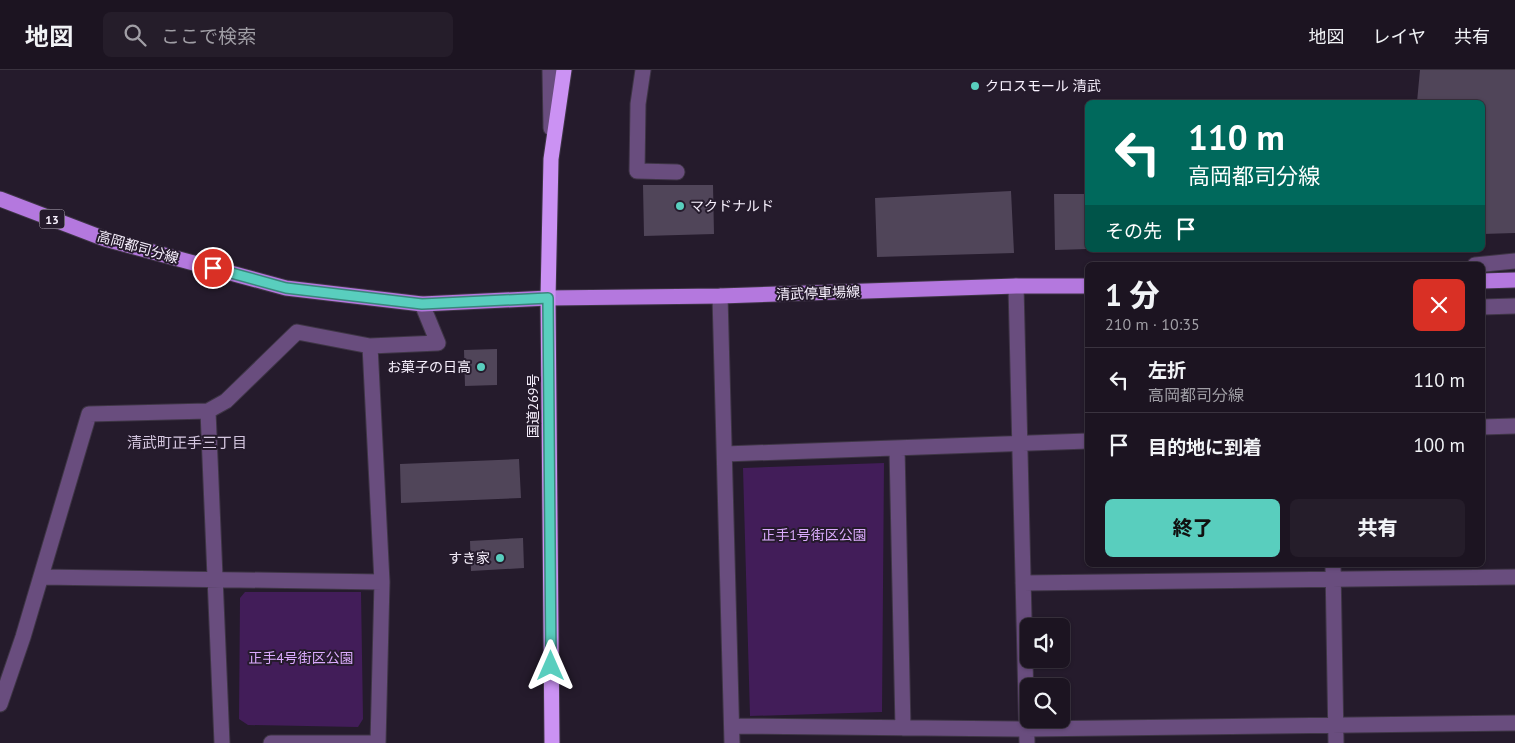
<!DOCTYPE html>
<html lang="ja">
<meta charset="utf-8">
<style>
:root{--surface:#1c1421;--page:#251d2a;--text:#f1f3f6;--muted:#a09ea5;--line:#3a333f;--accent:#59cebe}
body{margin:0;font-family:"PT Sans","Noto Sans JP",sans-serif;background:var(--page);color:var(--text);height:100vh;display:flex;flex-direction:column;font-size:19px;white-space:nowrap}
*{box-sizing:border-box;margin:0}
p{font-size:16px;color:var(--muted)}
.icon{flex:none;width:28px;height:28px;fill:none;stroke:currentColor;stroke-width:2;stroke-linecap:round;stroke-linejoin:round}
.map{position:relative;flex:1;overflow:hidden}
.sheet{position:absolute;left:1085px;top:192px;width:400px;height:305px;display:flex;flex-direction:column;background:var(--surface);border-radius:8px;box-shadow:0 1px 4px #0004,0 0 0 1px var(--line)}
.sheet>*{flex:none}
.banner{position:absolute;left:1085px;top:30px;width:400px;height:152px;border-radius:8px;box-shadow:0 1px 4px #0004,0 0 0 1px var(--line);background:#00695c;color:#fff;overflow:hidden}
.fabs{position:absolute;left:1020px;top:548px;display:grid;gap:10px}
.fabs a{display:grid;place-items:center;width:50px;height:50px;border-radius:8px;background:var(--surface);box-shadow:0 1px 4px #0004,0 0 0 1px var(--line);font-size:25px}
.pin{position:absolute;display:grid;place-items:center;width:42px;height:42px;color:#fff;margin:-21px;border:2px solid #fff;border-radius:50%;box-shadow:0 1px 5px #0007}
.me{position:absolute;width:55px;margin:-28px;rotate:0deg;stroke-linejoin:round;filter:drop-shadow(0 0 4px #0008)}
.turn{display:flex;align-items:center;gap:18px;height:105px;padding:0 20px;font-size:22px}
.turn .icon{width:65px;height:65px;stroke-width:2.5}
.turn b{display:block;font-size:35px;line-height:42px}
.then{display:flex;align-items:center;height:48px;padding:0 20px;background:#0003;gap:10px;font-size:19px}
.round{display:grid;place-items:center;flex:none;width:52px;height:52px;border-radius:8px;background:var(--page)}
.headline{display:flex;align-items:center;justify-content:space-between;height:85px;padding:0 20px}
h1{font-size:30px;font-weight:800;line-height:38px}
.button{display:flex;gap:10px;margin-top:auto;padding:10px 20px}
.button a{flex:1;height:58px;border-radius:8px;background:var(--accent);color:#111;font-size:20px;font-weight:800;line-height:58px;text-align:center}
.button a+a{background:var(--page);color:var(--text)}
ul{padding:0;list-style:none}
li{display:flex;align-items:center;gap:15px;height:65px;padding:0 20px;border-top:1px solid var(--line)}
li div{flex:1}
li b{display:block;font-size:19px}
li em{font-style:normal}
header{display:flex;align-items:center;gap:30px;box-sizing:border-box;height:70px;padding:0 25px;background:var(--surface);border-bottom:1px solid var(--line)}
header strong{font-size:24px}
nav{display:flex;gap:28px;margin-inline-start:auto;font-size:18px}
.search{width:350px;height:45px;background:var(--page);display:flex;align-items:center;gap:12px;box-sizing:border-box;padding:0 18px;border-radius:8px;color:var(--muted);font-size:19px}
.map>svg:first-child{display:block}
.green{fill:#421d59}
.building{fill:#504559}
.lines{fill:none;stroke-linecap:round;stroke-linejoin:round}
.minor-casing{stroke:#3e3545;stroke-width:17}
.major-casing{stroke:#3e3545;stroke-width:17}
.highway-casing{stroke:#3e3545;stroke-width:17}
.minor{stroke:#694d7e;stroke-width:15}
.major{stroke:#b478de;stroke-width:15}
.highway{stroke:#cb92f3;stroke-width:15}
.route-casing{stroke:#3a867c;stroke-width:12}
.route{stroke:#59cebe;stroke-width:9}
.poi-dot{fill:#59cebe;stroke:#251b2c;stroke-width:2}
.labels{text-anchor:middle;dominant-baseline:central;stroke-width:4;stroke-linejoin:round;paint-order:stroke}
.shield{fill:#251b2c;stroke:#b9b1bf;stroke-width:1}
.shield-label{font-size:12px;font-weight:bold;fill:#f8f1fe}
.poi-label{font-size:14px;fill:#f8f1fe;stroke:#251b2c;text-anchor:start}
.street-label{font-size:14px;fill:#f8f1fe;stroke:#251b2c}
.park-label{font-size:14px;fill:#dbabfd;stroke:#251b2c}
.neighbourhood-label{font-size:15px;fill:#d4c6df;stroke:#251b2c}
</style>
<header>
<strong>地図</strong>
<div class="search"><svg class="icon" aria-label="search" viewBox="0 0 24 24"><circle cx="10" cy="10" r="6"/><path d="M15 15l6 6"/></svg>ここで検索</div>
<nav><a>地図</a><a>レイヤ</a><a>共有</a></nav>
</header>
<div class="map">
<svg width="1515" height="673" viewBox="0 0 1515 673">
<rect width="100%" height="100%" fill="#251b2c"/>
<path class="green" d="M884 393 882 642 750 646 743 398Z
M245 522H361L363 649 358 657 248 655 239 649 240 528Z"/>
<path class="building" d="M1420 0H1515V163L1482 164V32H1417Z
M643 115H713L714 164 644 166Z
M1011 121 1014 183 877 187 875 128Z
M1054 124H1088V179L1055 180Z
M497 279V315L465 316 464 280Z
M519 389 521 428 401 433 400 394Z
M523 468 524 498 471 501 470 471Z"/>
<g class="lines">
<g class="minor-casing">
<path id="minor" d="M550 0 551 58
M643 0 638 34 637 101 677 102
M1475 195 1515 191
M1016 216 1027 673
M720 226 732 673
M1482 237 1515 236
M208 341 222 673
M1482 357 1515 356
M897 378 903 658
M725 384 1088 371
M1333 495 1336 673
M41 507 382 512
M1023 513 1515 507
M0 634 23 567 89 344 208 341 226 331 297 262 370 276
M732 656 1027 659 1515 653
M271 673H378
M378 673 382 512 370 276 438 273 422 234"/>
</g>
<g class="major-casing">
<path id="major" d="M0 129 105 169 286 218 422 234 548 228 720 226 1016 216H1088
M1482 211 1515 210"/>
</g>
<g class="highway-casing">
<path id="highway" d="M552 673 548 228 551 89 564 0"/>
</g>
<use href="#minor" class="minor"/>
<use href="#major" class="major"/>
<use href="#highway" class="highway"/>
</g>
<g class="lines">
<g class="route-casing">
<path id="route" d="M213 198 286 218 422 234 548 228 551 596"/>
</g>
<use href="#route" class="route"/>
</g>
<g class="poi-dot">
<circle cx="975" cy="16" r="5"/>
<circle cx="680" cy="136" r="5"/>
<circle cx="481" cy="297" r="5"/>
<circle cx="500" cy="488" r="5"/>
</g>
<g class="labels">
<rect class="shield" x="39.5" y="139.5" width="25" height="19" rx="4"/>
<g class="shield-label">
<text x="52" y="149">13</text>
</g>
<g class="poi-label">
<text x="985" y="16">クロスモール 清武</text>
<text x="690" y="136">マクドナルド</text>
<text x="471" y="297" text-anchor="end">お菓子の日高</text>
<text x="490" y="488" text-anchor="end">すき家</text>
</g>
<g class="street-label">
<text transform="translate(138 177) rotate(16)">高岡都司分線</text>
<text transform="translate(818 223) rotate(-2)">清武停車場線</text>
<text transform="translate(533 336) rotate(-90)">国道269号</text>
</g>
<g class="park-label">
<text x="814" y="465">正手1号街区公園</text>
<text x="301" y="588">正手4号街区公園</text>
</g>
<g class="neighbourhood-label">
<text x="187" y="372">清武町正手三丁目</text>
</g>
</g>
</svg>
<div class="fabs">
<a><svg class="icon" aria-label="sound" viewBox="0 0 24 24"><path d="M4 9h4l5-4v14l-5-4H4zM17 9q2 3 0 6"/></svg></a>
<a><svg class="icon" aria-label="search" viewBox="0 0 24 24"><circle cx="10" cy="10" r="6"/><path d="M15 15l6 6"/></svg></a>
</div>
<div class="pin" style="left:213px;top:198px;background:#d93025"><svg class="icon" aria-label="arrive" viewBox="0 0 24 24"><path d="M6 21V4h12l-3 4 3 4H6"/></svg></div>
<svg class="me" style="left:551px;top:596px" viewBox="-20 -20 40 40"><path d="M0-17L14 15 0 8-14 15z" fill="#59cebe" stroke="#fff" stroke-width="4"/></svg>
<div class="banner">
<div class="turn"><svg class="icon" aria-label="left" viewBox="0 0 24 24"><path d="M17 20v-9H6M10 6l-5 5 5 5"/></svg><div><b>110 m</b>高岡都司分線</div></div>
<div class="then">その先<svg class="icon" aria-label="arrive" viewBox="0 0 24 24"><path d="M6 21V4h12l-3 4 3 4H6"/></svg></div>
</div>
<section class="sheet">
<div class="headline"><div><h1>1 分</h1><p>210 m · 10:35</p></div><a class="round" style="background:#d93025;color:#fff"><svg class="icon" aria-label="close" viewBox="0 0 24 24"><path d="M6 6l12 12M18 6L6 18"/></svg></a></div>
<ul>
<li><svg class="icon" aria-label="left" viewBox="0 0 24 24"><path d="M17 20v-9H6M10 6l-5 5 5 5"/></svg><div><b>左折</b><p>高岡都司分線</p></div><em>110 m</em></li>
<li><svg class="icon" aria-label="arrive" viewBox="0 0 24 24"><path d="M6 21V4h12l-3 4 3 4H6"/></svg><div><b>目的地に到着</b></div><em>100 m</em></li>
</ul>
<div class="button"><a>終了</a><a>共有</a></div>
</section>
</div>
